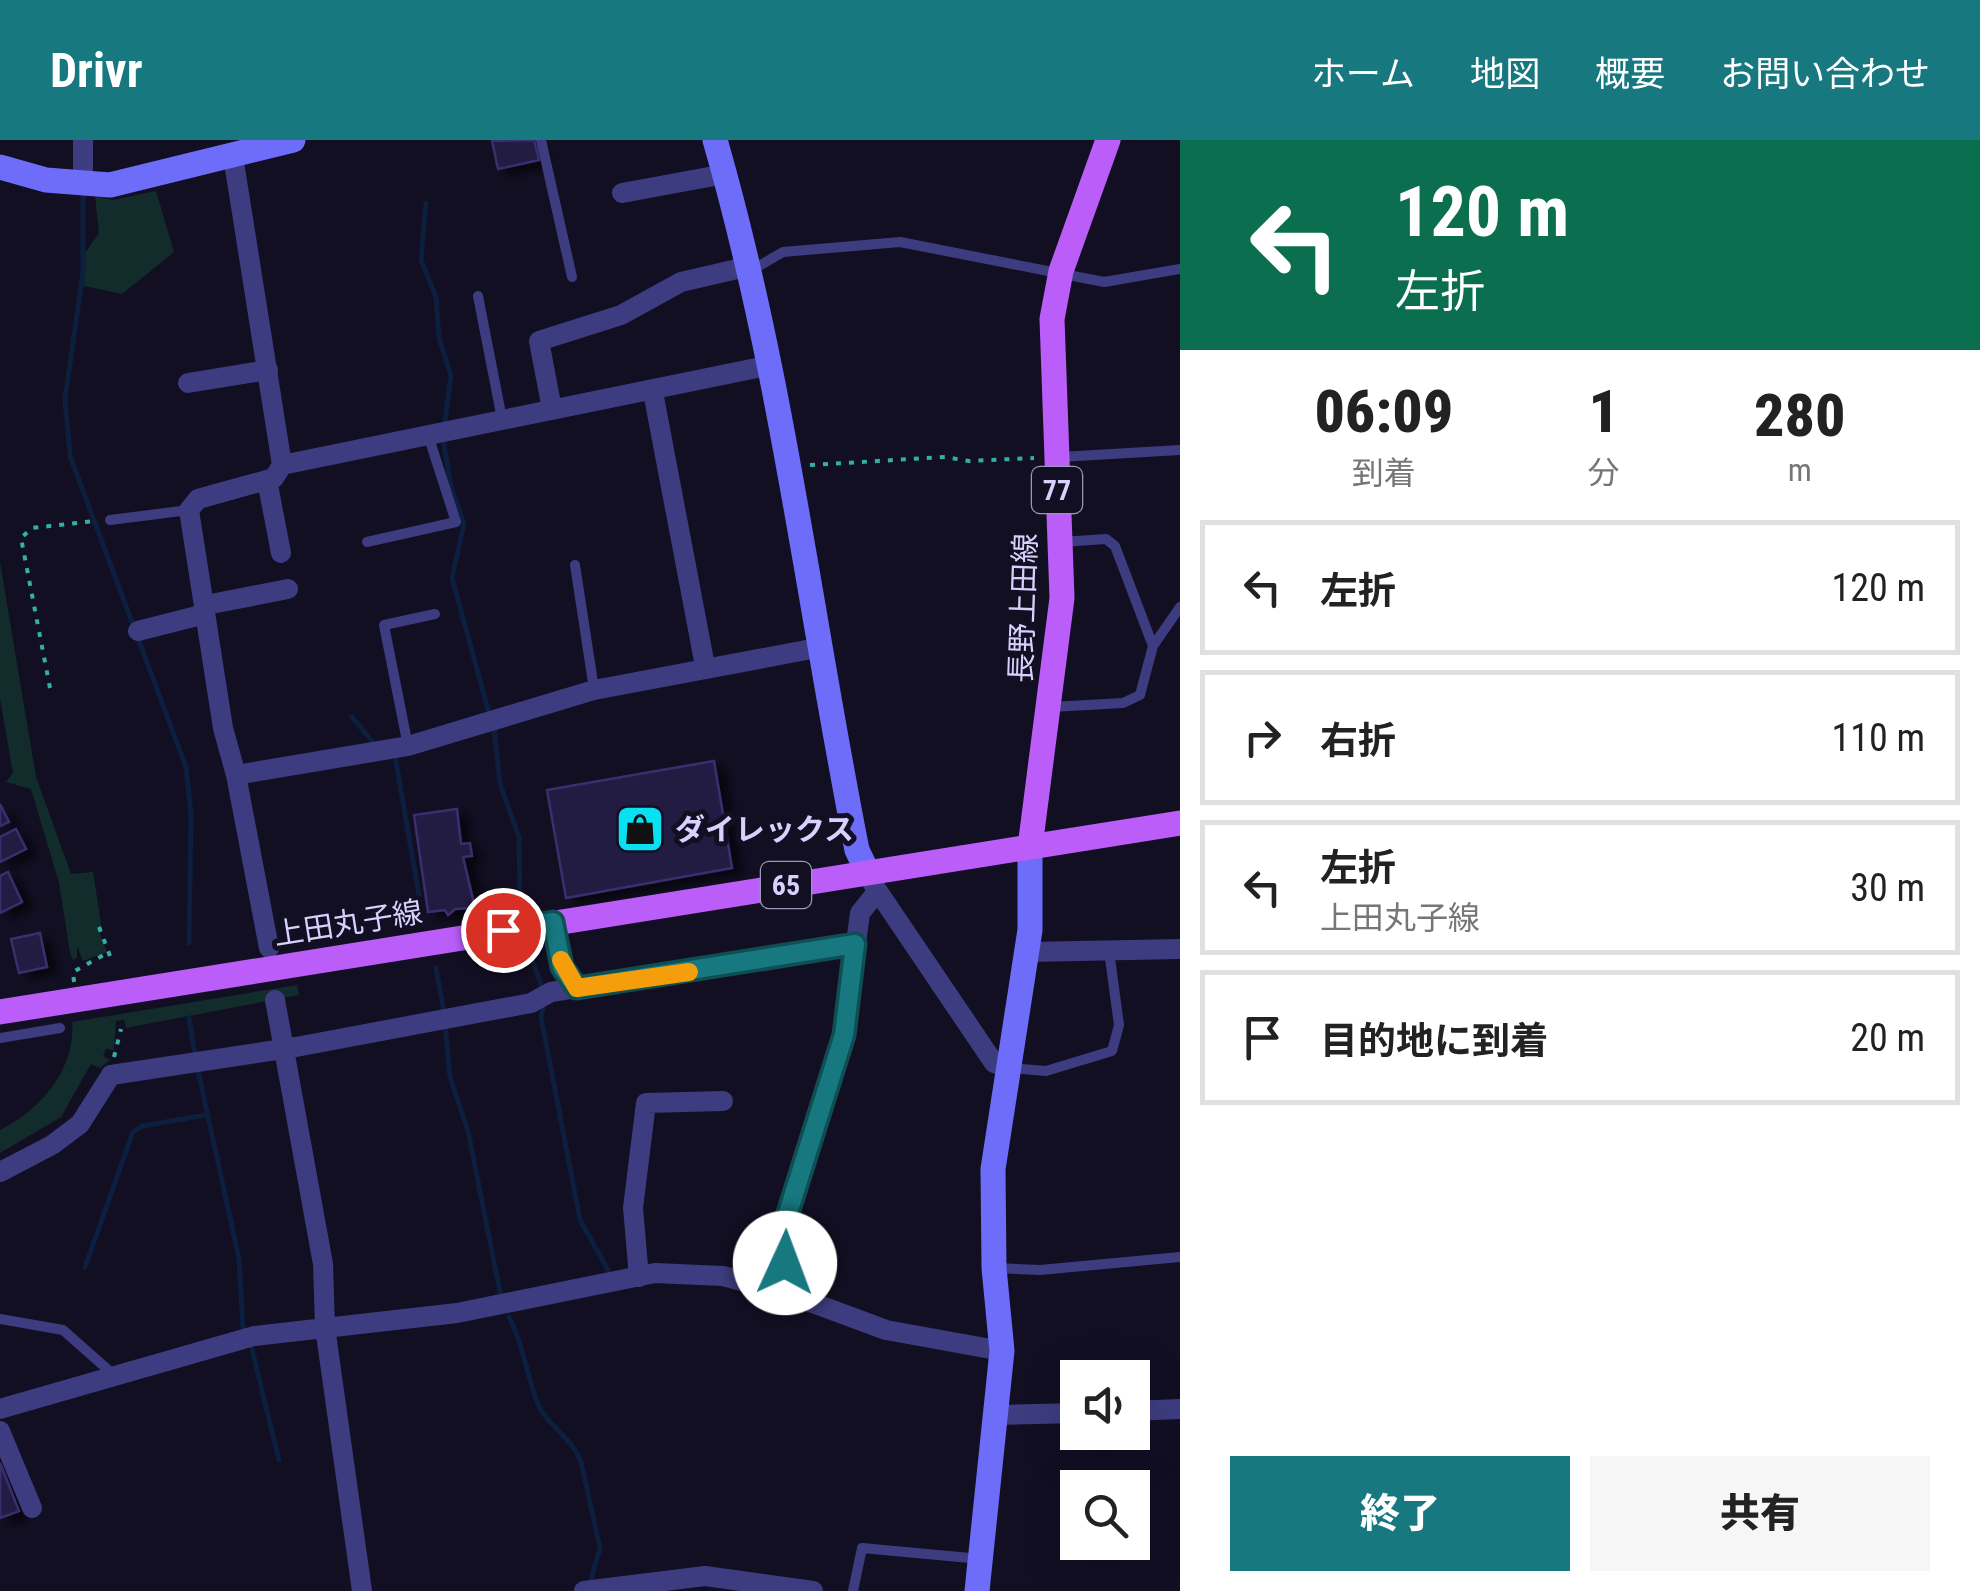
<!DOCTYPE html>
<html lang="ja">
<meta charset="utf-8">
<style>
:root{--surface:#fff;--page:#f6f6f6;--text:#222;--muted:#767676;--line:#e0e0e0;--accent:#177880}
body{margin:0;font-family:"Roboto Condensed","Noto Sans JP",sans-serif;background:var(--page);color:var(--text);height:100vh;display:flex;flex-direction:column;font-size:38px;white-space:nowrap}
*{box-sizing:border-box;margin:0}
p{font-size:32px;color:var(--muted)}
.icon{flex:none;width:55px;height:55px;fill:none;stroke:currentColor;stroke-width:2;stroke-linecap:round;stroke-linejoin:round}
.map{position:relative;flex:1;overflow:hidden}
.side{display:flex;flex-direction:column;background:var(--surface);width:800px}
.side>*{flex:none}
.banner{background:#0b6e4f;color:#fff;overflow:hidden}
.tools{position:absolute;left:1060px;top:1220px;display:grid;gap:20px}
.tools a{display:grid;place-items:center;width:90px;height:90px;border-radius:0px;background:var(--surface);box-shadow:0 10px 40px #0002;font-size:50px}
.pin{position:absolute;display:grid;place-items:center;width:85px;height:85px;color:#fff;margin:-42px;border:5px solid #fff;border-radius:50%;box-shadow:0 2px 10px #0007}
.me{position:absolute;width:110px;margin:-55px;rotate:2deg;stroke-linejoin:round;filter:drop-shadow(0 0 8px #0008)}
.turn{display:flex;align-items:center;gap:35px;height:210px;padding:0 50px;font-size:45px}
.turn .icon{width:130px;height:130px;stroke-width:2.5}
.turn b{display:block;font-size:70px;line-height:85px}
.eta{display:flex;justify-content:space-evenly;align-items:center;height:170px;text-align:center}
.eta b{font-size:60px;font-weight:800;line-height:70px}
.primary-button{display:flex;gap:20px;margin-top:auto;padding:20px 50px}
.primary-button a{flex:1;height:115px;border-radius:0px;background:var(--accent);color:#fff;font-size:40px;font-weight:800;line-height:115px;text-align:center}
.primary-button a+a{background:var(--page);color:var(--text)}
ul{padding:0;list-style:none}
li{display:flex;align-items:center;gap:30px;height:135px;margin:0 20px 15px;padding:0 30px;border:5px solid var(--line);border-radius:0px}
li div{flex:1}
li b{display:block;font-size:38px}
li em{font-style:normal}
header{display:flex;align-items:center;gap:60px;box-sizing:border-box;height:140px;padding:0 50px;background:var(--accent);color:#fff}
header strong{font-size:48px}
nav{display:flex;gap:55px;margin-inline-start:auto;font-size:35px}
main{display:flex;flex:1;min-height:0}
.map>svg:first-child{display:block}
.green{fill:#122c2b}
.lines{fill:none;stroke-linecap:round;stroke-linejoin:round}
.stream{stroke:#0c1f3f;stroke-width:5}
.building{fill:#231c43;stroke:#3a2e6e;stroke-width:2.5;filter:url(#shadow)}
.path{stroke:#33b0a6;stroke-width:4;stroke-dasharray:5 8;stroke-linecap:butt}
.lane{stroke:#3d3c80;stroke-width:10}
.street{stroke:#3d3c80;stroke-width:20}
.secondary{stroke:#6d6dfa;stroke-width:25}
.primary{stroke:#bb5ef9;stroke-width:25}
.route-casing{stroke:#0f4e53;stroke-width:25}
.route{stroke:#177880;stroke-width:18}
.slow{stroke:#f59e0b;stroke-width:18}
.labels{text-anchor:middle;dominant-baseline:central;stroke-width:10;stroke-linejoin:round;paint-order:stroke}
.shield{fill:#120f23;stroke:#9b98bc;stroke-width:2.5}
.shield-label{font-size:28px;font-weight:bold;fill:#d6d2fd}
.street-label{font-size:30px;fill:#d6d2fd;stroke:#120f23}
.poi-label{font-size:30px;font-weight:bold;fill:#d6d2fd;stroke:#120f23;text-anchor:start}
</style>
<header>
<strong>Drivr</strong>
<nav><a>ホーム</a><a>地図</a><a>概要</a><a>お問い合わせ</a></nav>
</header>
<main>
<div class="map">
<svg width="1180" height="1451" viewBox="0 0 1180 1451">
<defs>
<filter id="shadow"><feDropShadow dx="10" dy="6" stdDeviation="5" flood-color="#0009"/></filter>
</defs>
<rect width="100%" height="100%" fill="#120f23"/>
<path class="green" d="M156 51 174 112 122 154 84 146 85 113 99 93 95 56 113 60Z
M0 422 36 637 71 734 93 732 102 790 99 792 107 812 83 821 77 806V818L73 820 70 812 59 743 31 649 6 642 13 633 0 559Z
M297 845 299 855 126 888 124 880 116 881 114 910 106 909 103 916 110 920 100 928 91 924 61 977 0 1013V990C40 970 76 929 72 882Z"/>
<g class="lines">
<path class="stream" d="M83 52V132L65 259 70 316 186 627 191 675 189 803
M426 63 421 120 436 157 439 198 451 236 444 288
M443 299 451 347 464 384 452 438 490 577
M352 577 376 606
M494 588 500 644 519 697 520 766
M395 616 424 785
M528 808 543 850
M436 828 444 872
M544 865 541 877 580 1080 608 1130
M189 878 195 915
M445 885 450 937 468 991 501 1157
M197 926 239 1119 243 1188
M85 1127 133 992 142 986 206 975
M509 1177C523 1204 526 1231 536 1259 545 1286 572 1296 581 1322L600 1408 591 1439
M252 1209 279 1320"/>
</g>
<path class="building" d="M534 0 539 20 498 29 492 1Z
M714 621 732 728 566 758 547 650Z
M0 664 9 682 0 686Z
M457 669 461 704 470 703 472 716 463 717 475 768 455 769 448 775 445 770 428 772 414 675Z
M16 689 26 709 0 722V697Z
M8 732 22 762 0 773V736Z
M40 793 47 827 19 833 11 799Z
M0 1323 19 1371 0 1378Z"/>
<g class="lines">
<path class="path" d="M810 325 945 317 969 321 1034 318
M50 548 21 398 32 388 95 381
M99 787 110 816
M74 842 73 832 109 812
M114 917 121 889"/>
<path class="lane" d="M541 0 572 137
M752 130 783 112 900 102 1104 142 1180 129
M478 156 502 279
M1060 317 1180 310
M110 380 189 370
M367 402 456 382 428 295
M1061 402 1106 399 1115 406 1153 506
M575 425 594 549
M1052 567 1123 563 1140 555 1153 506 1180 467
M408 606 384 485 435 474
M0 898 60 888
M1010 928 1046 931 1112 911 1119 885 1109 811
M995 1128 1040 1130 1180 1117
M0 1179 63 1190 115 1236
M853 1451 862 1408 981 1419"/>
<path class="street" d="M83 0V43
M233 16 282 325 274 338 198 359 189 370 223 588 236 635 269 808
M622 53 725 34
M188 243 268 230
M653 252 705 526
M552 269 539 201 621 175 681 142 750 126
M282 325 771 225
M267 340 281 413
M138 491 197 476 211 464 288 449
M236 635 408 606 594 550 817 508
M873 744 994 923 1010 928
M553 782 563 827 577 848
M1027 812 1180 809
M275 860 323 1124 325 1187 362 1451
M0 1032 52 1005 80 984 111 935 296 907 531 863 551 852 855 804
M639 1137 633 1068 646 963 723 961
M789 1154 781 1091 844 895 860 773 877 752
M0 1269 254 1196 457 1173 655 1133 723 1136 789 1154 886 1190 1002 1211
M1132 1271 1180 1269
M997 1275 1078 1273
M0 1291 32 1368
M584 1451 705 1436 813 1451"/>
<path class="secondary" d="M715 0C782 232 810 473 857 710L867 731
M0 27 46 40 110 45 293 0
M977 1451 1002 1211 994 1128 993 1029 1030 790V707"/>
<path class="primary" d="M1030 707 1062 458 1052 179 1061 131 1108 0
M0 872 1180 683"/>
</g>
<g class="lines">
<g class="route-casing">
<path id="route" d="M503 790 553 782 562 827 577 848 855 804 844 895 782 1092 785 1123"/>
</g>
<use href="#route" class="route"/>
<path class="slow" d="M561 820 577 848 689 832"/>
</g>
<defs>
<g id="shop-square" transform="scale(2.5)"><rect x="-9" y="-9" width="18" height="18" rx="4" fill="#09e1f3" stroke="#120f23"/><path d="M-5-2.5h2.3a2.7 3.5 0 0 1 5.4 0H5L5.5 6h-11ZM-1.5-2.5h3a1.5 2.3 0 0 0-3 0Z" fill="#111"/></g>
</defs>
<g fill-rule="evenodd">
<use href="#shop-square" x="640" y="689"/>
</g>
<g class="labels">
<g class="shield">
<rect x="1032" y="327" width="50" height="46" rx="8"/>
<rect x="761" y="722" width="50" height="46" rx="8"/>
</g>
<g class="shield-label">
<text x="1057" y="350">77</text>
<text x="786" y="745">65</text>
</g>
<g class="street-label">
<text transform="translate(1023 468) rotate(-88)">長野上田線</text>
<text transform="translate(348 783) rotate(-9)">上田丸子線</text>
</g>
<g class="poi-label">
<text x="675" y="689">ダイレックス</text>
</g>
</g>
</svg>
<div class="tools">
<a><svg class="icon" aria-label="sound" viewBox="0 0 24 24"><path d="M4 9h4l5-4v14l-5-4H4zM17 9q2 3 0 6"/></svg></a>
<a><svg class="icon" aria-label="search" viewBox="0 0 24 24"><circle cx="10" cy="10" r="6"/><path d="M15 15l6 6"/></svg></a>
</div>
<div class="pin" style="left:503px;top:790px;background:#d93025"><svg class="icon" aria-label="arrive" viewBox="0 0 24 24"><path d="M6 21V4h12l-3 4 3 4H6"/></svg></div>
<svg class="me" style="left:785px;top:1123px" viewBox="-20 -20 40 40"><circle r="19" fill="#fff"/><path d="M0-13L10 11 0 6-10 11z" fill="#177880"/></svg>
</div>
<section class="side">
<div class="banner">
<div class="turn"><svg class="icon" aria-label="left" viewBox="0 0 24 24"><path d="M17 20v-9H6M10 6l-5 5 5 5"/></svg><div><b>120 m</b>左折</div></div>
</div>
<div class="eta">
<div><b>06:09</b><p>到着</p></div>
<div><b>1</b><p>分</p></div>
<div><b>280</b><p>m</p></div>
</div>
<ul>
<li><svg class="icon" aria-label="left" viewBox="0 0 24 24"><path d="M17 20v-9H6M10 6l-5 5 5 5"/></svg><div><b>左折</b></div><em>120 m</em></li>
<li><svg class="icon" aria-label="right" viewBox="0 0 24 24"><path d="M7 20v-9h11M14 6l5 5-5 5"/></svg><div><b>右折</b></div><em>110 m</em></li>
<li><svg class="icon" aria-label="left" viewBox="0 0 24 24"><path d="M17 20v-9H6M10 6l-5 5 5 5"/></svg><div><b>左折</b><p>上田丸子線</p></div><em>30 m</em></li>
<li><svg class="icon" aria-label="arrive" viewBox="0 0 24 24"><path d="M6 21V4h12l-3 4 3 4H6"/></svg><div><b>目的地に到着</b></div><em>20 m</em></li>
</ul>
<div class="primary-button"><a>終了</a><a>共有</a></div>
</section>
</main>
